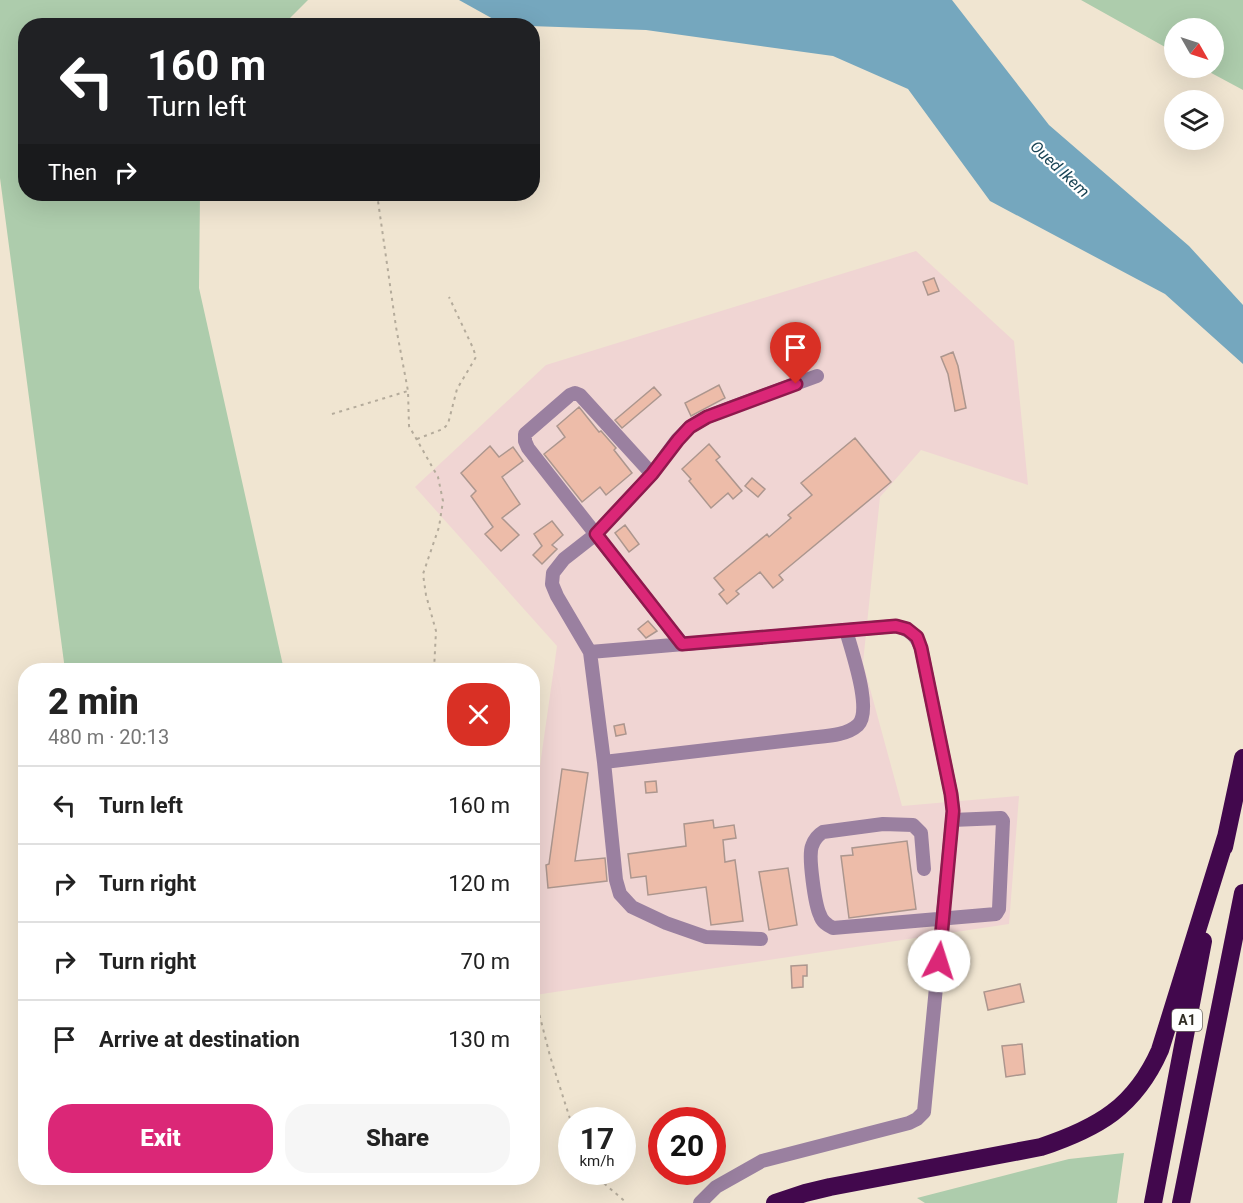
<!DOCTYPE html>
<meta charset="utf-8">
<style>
:root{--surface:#fff;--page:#f6f6f6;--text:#222;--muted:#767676;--line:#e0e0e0;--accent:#db2777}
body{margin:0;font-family:Roboto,sans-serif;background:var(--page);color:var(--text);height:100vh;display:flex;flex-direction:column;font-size:22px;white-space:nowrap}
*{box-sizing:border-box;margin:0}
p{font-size:20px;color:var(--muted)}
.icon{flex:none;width:33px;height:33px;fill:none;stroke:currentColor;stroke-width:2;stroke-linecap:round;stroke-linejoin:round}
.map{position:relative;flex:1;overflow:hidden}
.drawer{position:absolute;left:18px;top:663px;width:522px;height:522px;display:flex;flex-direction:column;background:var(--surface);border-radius:24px;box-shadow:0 6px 24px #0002}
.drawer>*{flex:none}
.top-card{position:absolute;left:18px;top:18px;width:522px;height:183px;border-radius:24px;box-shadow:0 6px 24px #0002;background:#202124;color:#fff;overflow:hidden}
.needle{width:39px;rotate:129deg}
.buttons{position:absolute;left:1164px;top:18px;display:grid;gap:12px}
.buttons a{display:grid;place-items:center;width:60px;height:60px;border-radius:50%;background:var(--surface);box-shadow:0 6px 24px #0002;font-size:30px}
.speed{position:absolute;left:558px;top:1107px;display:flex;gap:12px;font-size:30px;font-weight:700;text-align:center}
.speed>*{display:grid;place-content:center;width:78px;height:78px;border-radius:50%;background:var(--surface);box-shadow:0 6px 24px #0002;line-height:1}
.speed small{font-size:15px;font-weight:400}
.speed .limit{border:9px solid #d22;background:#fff;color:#111}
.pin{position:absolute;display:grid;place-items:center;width:51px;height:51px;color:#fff;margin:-62px -26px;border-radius:50% 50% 50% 0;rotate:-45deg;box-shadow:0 0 6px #0007}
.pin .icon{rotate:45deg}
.me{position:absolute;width:66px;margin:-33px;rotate:5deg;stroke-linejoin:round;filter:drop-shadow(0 0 4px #0008)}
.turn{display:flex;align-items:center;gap:21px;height:126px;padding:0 30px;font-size:27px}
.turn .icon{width:78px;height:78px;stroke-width:2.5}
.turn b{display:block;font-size:42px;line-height:51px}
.then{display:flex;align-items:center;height:57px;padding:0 30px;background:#0003;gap:12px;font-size:22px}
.round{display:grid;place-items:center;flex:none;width:63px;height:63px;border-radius:24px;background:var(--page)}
.head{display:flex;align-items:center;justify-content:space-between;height:102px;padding:0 30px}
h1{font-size:36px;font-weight:800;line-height:45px}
.primary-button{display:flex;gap:12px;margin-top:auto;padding:12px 30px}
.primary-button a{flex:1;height:69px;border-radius:24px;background:var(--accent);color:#fff;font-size:24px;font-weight:800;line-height:69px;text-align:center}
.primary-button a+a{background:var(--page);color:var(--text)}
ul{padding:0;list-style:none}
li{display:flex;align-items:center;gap:18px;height:78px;padding:0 30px;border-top:2px solid var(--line)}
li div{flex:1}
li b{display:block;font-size:22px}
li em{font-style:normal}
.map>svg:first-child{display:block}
.industrial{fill:#f0d5d3}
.green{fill:#adccac}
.water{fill:#75a7be}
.building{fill:#edbca9;stroke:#ac968e;stroke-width:1.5}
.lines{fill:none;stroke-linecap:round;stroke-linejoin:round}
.path{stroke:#b4ab9b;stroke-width:2;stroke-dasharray:3 4.5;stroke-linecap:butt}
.minor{stroke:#9a80a0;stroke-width:14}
.highway{stroke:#42084d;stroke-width:18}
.route-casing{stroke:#8e194d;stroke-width:15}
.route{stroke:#db2777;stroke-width:10}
.labels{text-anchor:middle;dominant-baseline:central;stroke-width:4.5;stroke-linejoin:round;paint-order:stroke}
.shield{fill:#fff;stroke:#6f6c66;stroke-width:1.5}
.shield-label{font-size:14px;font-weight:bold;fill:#312d25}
.water-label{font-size:16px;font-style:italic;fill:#194455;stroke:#fff}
</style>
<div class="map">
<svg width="1243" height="1203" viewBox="0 0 1243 1203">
<rect width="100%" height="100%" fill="#f0e5d1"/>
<path class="industrial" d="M916 251 1014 341 1028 485 921 450 880 497 863 663 902 806 1019 796 1009 924 535 995 532 966V822L557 646 415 487 546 365Z"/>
<path class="green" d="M0 0H308L283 25 26 26V194H200L199 288 284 670H65L0 178Z
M1081 0H1243V90L1202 68H1214V28H1174V52Z
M1124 1153 1117 1203H925L917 1198 1069 1159Z"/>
<path class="water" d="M459 0H952L1049 125 1189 246 1243 305V364L1165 294 990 201 908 89 833 56 646 30 504 25Z"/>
<path class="building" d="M934 278 939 291 928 295 923 282Z
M953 352 958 366 966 408 955 411 948 374 941 357Z
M719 385 725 398 691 416 685 403Z
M654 387 661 395 622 428 615 420Z
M579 407 599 432 601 431 616 448 614 450 632 473 606 495 600 487 582 502 544 454 565 437 557 426Z
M855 438 891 482 779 575 783 580 773 588 760 572 736 591 739 594 727 604 719 594 724 590 714 578 767 534 769 537 791 518 788 515 812 495 801 483Z
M709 444 720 457 716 460 742 491 733 499 728 493 711 508 689 481 691 479 682 469Z
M490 446 499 457 513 447 523 461 502 477 520 504 502 518 519 535 501 551 485 534 493 527 471 496 476 491 461 473Z
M752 478 765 489 758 497 745 486Z
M552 521 563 535 552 545 557 549 542 564 533 555 542 546 534 534Z
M625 525 639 544 629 552 615 533Z
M648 621 657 631 646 638 638 629Z
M624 724 626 734 616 736 614 726Z
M562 769 588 773 575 861 605 858 607 881 548 888 546 865 549 864Z
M656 781 657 792 646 793 645 782Z
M713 820 714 828 734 825 736 838 723 840 725 862 735 860 743 921 711 925 706 887 648 895 646 876 631 878 628 854 686 846 684 824Z
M907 841 916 909 849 918 841 856 853 855 852 848Z
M788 868 797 925 769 930 759 872Z
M807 965V976H803V987L792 988 791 966Z
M1020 984 1024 1002 988 1010 984 992Z
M1022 1044 1025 1074 1006 1077 1002 1046Z"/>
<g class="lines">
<path class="path" d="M377 194 396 327 408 391 409 426 438 477 443 501 439 527 423 574 426 595 436 631 434 670
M332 414 408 391
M417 439 443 429 448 424 457 389 476 357 473 348 449 297
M532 986 550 1056 572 1125
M595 1172 600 1180 627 1203"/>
<path class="minor" d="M652 474 580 395 575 393 570 395 525 434V441L528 448 682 644
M590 652 896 626C910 630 916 635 921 648L951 794 953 811 924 1112 917 1119 909 1123 762 1161 716 1187 700 1203
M604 762 590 652 557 596 552 584 553 573 564 559 596 534 652 474 677 440 690 427 707 417 735 406 817 376
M924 869 921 833 913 825 883 824 823 832C818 835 814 840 812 846 808 856 815 905 820 915 822 922 827 925 833 928L996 914 999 909 1003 821 1001 818 952 820
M761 939 706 937 666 923 632 907 620 894 616 880 604 762 809 738C825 736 846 736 858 725 873 710 851 650 846 630"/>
<path class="highway" d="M1224 847 1243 758
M775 1203 805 1193 830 1187 1041 1147C1098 1128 1135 1107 1160 1050L1226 837
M1153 1203 1203 941
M1181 1203 1243 893"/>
</g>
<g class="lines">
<g class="route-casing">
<path id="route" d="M796 384 707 417 690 427 678 440 652 474 596 534 682 644 896 626 907 629 917 637 921 648 951 794 953 811 939 961"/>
</g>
<use href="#route" class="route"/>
</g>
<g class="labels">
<rect class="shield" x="1172" y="1009" width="30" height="22" rx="4.5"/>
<g class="shield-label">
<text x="1187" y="1020">A1</text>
</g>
<g class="water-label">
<text transform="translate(1060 169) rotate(43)">Oued Ikem</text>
</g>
</g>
</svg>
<div class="buttons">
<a><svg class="needle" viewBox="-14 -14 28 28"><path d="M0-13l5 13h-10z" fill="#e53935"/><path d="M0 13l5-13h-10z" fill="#767676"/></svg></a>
<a><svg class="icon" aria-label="layers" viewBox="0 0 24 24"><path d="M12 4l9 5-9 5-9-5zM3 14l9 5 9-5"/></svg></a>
</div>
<div class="speed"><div>17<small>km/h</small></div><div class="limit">20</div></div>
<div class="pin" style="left:796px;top:384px;background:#d93025"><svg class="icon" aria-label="arrive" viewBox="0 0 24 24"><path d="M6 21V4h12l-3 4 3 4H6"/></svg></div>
<svg class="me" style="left:939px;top:961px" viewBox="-20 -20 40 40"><circle r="19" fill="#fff"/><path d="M0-13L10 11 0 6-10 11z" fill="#db2777"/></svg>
<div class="top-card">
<div class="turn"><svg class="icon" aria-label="left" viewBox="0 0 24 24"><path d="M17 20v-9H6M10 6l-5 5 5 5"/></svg><div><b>160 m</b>Turn left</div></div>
<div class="then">Then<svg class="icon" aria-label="right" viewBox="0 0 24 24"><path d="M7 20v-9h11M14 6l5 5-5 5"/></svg></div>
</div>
<section class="drawer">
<div class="head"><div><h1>2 min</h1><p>480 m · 20:13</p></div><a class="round" style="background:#d93025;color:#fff"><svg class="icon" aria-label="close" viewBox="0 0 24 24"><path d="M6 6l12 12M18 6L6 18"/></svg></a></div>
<ul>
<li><svg class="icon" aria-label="left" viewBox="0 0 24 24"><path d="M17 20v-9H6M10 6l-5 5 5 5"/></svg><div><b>Turn left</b></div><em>160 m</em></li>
<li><svg class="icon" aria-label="right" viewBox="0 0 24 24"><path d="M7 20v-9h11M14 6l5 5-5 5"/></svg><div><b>Turn right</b></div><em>120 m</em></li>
<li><svg class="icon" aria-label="right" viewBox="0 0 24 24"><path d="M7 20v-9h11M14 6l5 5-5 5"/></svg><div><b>Turn right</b></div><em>70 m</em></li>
<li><svg class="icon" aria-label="arrive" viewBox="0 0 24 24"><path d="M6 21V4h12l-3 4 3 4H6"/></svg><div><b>Arrive at destination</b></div><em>130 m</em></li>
</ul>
<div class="primary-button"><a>Exit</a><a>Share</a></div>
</section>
</div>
